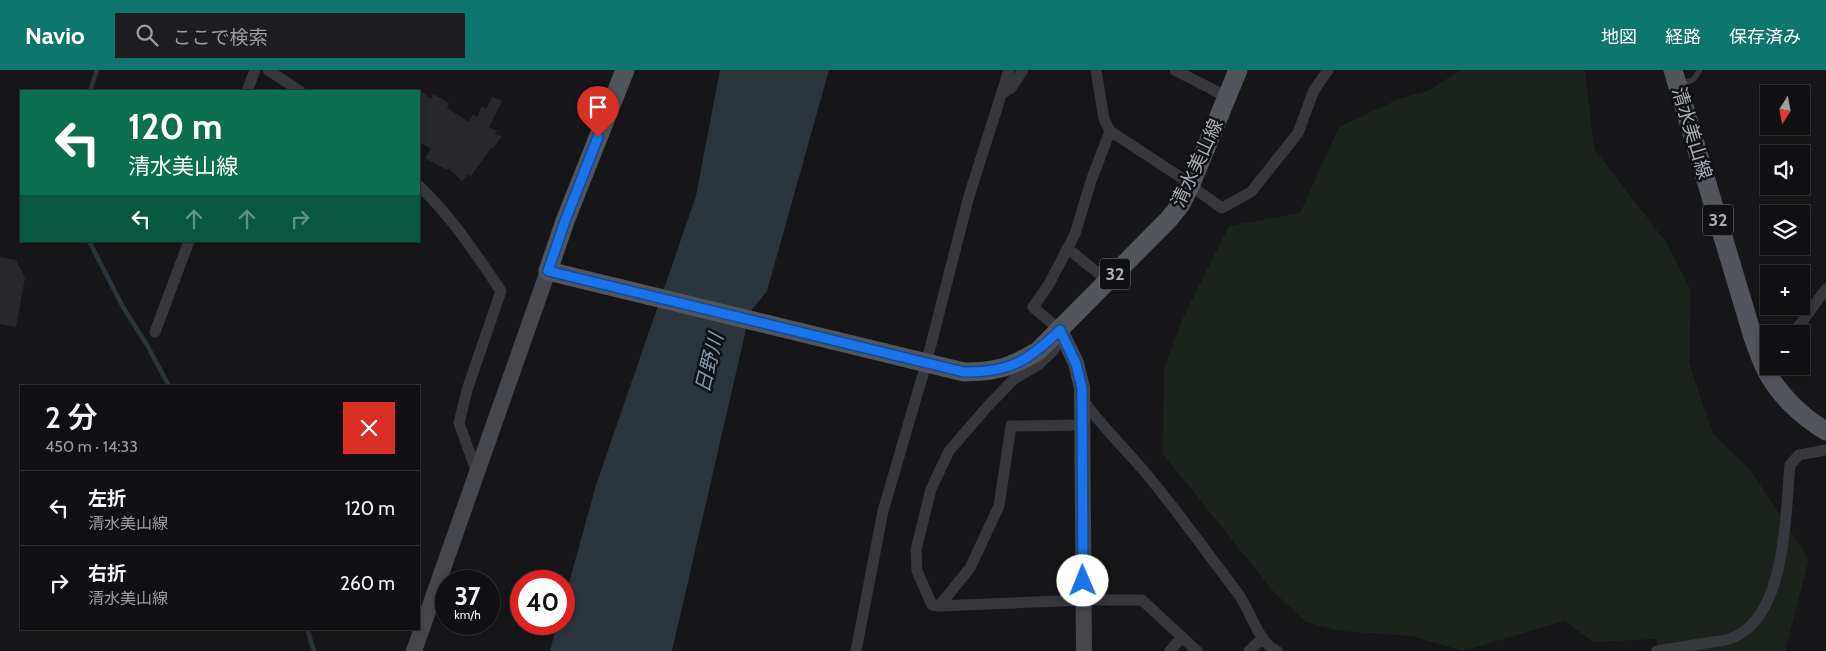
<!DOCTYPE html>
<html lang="ja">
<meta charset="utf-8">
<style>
:root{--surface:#101012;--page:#1e1e20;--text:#f1f3f6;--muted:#9c9d9f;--line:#303032;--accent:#0f766e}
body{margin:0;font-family:Cabin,"Noto Sans JP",sans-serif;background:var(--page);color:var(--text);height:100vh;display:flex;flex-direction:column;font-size:19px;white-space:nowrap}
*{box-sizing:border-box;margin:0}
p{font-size:16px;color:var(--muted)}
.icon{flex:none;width:28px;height:28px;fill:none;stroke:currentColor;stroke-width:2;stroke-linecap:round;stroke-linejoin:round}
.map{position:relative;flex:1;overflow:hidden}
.side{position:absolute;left:20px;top:315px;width:400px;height:245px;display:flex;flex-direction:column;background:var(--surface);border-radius:0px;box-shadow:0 2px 8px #0003,0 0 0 1px var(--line)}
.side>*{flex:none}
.guide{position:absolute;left:20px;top:20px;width:400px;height:152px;border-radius:0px;box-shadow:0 2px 8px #0003,0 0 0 1px var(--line);background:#0b6e4f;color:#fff;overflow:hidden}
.needle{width:32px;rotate:191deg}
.controls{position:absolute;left:1760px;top:15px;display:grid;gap:10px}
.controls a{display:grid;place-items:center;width:50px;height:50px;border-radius:0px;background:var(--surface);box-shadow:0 2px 8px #0003,0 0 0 1px var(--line);font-size:25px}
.speed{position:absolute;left:435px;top:500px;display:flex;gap:10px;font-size:25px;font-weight:700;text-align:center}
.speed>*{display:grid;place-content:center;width:65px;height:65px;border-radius:50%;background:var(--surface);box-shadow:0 2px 8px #0003,0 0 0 1px var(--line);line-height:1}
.speed small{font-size:12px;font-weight:400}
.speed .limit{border:8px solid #d22;background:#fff;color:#111}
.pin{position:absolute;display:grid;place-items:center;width:42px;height:42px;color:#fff;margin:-51px -21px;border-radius:50% 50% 50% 0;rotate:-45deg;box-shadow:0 0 5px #0007}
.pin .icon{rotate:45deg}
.me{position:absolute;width:55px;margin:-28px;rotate:359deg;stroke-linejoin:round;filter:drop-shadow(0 0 4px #0008)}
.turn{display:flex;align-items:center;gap:18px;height:105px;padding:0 25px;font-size:22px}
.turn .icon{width:65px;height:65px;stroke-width:2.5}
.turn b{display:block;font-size:35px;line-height:42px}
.lanes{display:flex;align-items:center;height:48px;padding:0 25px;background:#0003;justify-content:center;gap:25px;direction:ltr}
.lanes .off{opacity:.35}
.round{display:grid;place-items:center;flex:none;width:52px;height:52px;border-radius:0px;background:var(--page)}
.head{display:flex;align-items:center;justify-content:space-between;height:85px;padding:0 25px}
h1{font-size:30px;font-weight:600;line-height:38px}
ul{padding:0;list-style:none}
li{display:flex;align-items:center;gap:15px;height:75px;padding:0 25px;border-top:1px solid var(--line)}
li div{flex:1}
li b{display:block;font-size:19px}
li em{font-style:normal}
header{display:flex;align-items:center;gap:30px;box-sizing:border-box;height:70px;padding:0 25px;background:var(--accent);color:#fff}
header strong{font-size:24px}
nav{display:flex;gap:28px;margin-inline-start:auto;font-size:18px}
.search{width:350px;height:45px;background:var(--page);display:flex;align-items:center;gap:12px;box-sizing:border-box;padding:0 18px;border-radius:0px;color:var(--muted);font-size:19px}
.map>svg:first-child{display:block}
.green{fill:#1c231d}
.water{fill:#2c353c}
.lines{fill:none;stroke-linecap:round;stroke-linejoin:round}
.stream{stroke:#2c353c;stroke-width:4.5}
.building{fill:#29292c}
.lane{stroke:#37383d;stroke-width:5.5}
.street{stroke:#37383d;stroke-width:11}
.secondary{stroke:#45474d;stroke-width:16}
.primary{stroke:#53555c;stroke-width:19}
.route-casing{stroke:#114b97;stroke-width:12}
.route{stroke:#1a73e8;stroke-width:9}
.labels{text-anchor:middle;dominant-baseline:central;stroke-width:5;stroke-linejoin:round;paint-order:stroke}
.shield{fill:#111113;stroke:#7b7e86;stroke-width:1}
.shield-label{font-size:18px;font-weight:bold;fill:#a8adb8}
.street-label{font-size:19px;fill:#a8adb8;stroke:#111113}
.water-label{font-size:20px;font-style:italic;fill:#7f9bb3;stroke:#111113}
</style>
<header>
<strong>Navio</strong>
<div class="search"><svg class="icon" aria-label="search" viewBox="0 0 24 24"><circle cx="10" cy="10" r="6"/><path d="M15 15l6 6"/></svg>ここで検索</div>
<nav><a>地図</a><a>経路</a><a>保存済み</a></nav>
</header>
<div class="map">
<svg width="1826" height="581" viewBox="0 0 1826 581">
<rect width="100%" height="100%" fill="#161618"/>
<path class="green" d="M1460 0H1585L1594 79 1666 172 1691 221 1689 293 1713 364 1751 401 1809 489 1785 581H1659L1656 569 1594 572 1564 551 1463 581 1412 566 1340 561 1306 552 1274 522 1163 384 1164 298 1183 248 1229 156 1300 143 1339 57 1401 28 1428 21Z"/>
<path class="water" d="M720 0H829L767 221 750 242 672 581H550L557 554H564V531L596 415 696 126Z"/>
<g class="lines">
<path class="stream" d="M90 21 97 0
M89 171 123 237 147 275 169 316
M307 559 314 581"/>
</g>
<path class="building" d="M419 20 431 29 433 24 449 33 447 38 469 52 473 44 477 47 482 36 486 39 492 27 502 31 489 57 497 61 495 65 502 66 493 79 491 78 470 107 468 104 462 111 448 98 447 100 425 88 431 79 419 72Z
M0 187 16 190 25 208 16 257 0 254Z"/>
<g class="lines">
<path class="lane" d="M1680 14 1693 10 1700 0"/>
<path class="street" d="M268 0 300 21
M1096 0 1104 49 1110 61 1191 114
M1175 0 1227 27
M247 21 255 0
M1001 24 1011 18 1023 0
M419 116C452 147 476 184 501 221L467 320 459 353 477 403
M1194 118 1222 138 1251 122 1298 63 1314 20 1328 0
M1067 178 1108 211
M155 262 189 171
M1793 264 1826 219
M1082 329C1101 355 1123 377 1144 401 1177 440 1206 482 1237 522 1250 539 1258 573 1277 581
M1082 355 1011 356 999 436 970 498 939 536 1083 530H1142L1197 581
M939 536 932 535 917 501 916 480 931 419 949 381 987 337 1014 309 1038 295 1054 280 1060 260 1033 237 1049 214 1075 164 1091 111 1110 61
M856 581 883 441 926 294 969 126 1009 0
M1170 581 1182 567
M1249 581 1263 568
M1657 581C1674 578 1690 576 1706 573 1714 572 1722 571 1729 569 1787 551 1785 443 1790 395L1799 385 1826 380"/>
<path class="secondary" d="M1060 260 1076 293 1082 318 1084 581
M414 581 548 201"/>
<path class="primary" d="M625 0 565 151 548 201 964 302C996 302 1011 297 1038 281L1169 149 1181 134 1191 114 1238 0
M1673 0 1753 267C1757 278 1761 290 1766 300 1779 325 1802 347 1826 361"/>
</g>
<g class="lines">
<g class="route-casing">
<path id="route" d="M598 67 565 151 548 201 964 302C1010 302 1027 292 1060 260L1076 294 1082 318 1083 511"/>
</g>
<use href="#route" class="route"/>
</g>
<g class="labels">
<g class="shield">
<rect x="1703" y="134.5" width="30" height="31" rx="4"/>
<rect x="1100" y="188.5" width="30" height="31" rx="4"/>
</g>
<g class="shield-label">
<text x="1718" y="150">32</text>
<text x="1115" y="204">32</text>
</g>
<g class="street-label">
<text transform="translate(1692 63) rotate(73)">清水美山線</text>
<text transform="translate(1197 93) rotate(-65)">清水美山線</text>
</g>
<g class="water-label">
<text transform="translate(709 293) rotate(-76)">日野川</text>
</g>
</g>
</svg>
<div class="controls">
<a><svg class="needle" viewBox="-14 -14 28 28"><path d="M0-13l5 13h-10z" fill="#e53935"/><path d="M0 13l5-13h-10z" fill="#9c9d9f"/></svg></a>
<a><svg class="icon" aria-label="sound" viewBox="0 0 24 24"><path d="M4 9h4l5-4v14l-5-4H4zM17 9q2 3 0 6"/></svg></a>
<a><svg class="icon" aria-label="layers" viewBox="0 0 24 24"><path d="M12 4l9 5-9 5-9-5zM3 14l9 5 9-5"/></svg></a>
<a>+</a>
<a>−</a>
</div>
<div class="speed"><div>37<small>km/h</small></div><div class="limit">40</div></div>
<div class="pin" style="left:598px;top:67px;background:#d93025"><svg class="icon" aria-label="arrive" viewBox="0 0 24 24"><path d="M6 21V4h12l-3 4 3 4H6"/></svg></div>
<svg class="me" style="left:1083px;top:511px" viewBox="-20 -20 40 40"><circle r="19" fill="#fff"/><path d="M0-13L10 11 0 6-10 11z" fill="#1a73e8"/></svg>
<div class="guide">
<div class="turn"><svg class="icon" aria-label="left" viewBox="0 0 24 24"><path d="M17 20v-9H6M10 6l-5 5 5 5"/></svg><div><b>120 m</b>清水美山線</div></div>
<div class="lanes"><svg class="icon" aria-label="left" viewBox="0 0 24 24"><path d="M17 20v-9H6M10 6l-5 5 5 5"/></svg><svg class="icon off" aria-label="ahead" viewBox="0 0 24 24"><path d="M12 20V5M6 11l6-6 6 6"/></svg><svg class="icon off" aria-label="ahead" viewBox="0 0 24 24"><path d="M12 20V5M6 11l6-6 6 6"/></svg><svg class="icon off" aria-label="right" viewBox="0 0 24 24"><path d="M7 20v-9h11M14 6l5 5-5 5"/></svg></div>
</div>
<section class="side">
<div class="head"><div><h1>2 分</h1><p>450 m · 14:33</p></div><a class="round" style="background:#d93025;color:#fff"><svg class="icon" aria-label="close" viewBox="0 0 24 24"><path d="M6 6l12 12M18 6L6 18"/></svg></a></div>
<ul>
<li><svg class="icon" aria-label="left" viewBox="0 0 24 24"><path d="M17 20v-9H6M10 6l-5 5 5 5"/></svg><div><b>左折</b><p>清水美山線</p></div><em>120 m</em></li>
<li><svg class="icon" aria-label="right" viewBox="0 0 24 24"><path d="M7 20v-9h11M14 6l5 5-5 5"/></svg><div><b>右折</b><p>清水美山線</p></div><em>260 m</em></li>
</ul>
</section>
</div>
